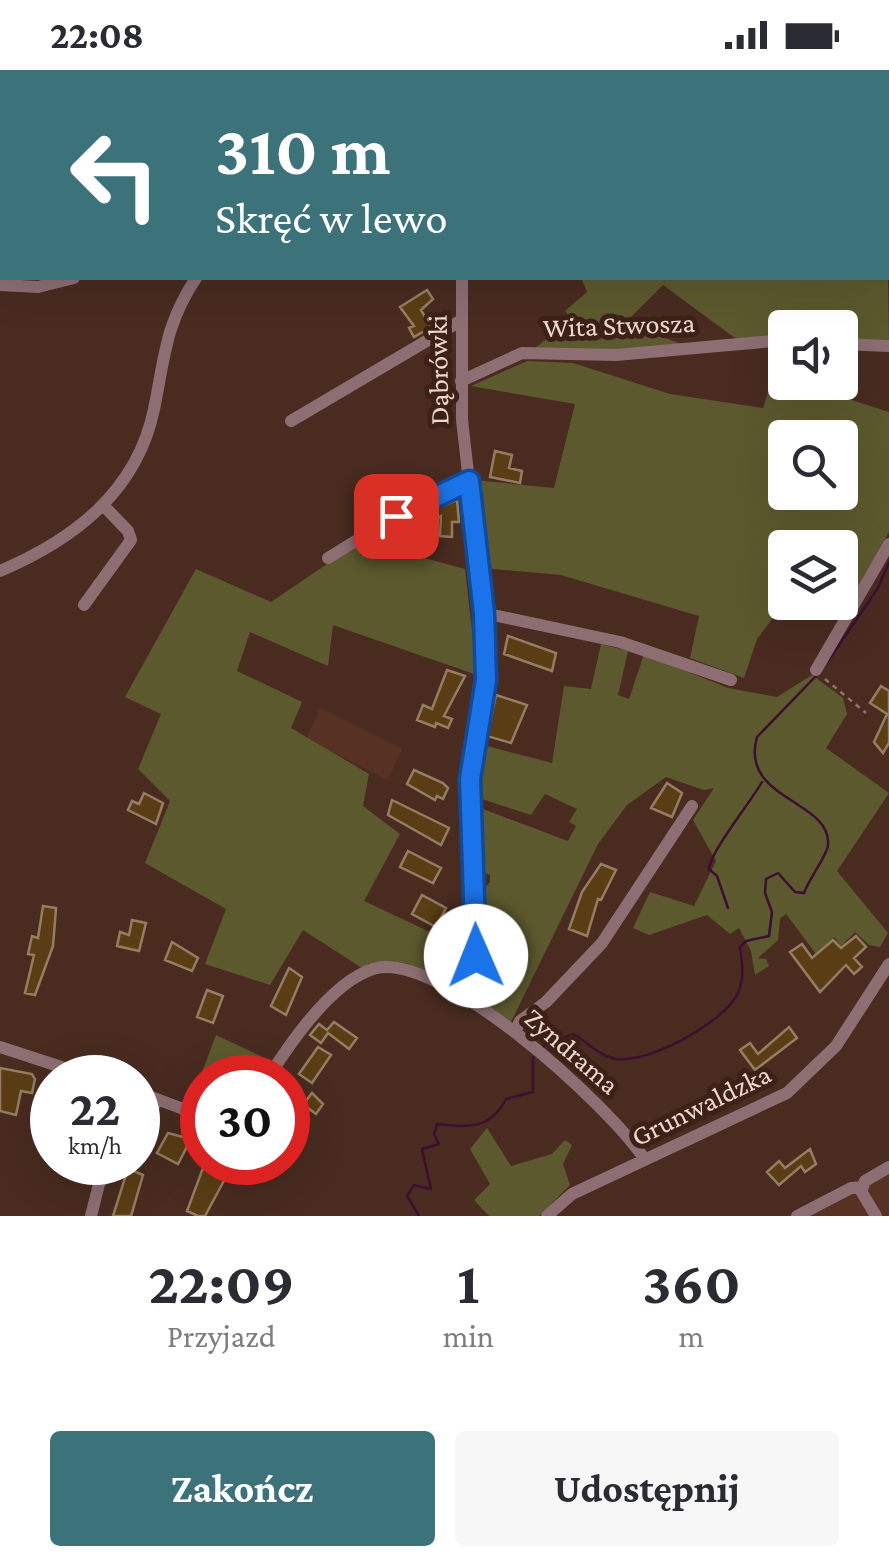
<!DOCTYPE html>
<html lang="pl">
<meta charset="utf-8">
<style>
:root{--surface:#fff;--page:#f7f7f7;--text:#2b2b33;--muted:#7c7c81;--accent:#3c737b}
body{margin:0;font-family:"Crimson Pro",serif;background:var(--page);color:var(--text);height:100vh;display:flex;flex-direction:column;font-size:38px;white-space:nowrap}
*{box-sizing:border-box;margin:0}
p{font-size:32px;color:var(--muted)}
.icon{flex:none;width:55px;height:55px;fill:none;stroke:currentColor;stroke-width:2;stroke-linecap:round;stroke-linejoin:round}
.map{position:relative;height:1146px;overflow:hidden}
.drawer{display:flex;flex-direction:column;background:var(--surface);flex:1}
.drawer>*{flex:none}
.top-card{position:absolute;left:0px;top:0px;width:890px;height:210px;box-shadow:0 10px 40px #0002;background:#3c737b;color:#fff;overflow:hidden}
.controls{position:absolute;left:768px;top:240px;display:grid;gap:20px}
.controls a{display:grid;place-items:center;width:90px;height:90px;border-radius:10px;background:var(--surface);box-shadow:0 10px 40px #0002;font-size:50px}
.speed{position:absolute;left:30px;top:985px;display:flex;gap:20px;font-size:50px;font-weight:700;text-align:center}
.speed>*{display:grid;place-content:center;width:130px;height:130px;border-radius:50%;background:var(--surface);box-shadow:0 10px 40px #0002;line-height:1}
.speed small{font-size:25px;font-weight:400}
.speed .limit{border:15px solid #d22;background:#fff;color:#111}
.pin{position:absolute;display:grid;place-items:center;width:85px;height:85px;color:#fff;margin:-42px;border-radius:20px;box-shadow:0 5px 15px #0006}
.me{position:absolute;width:110px;margin:-55px;rotate:359deg;stroke-linejoin:round;filter:drop-shadow(0 0 8px #0008)}
.turn{display:flex;align-items:center;gap:35px;height:210px;padding:0 50px;font-size:45px}
.turn .icon{width:130px;height:130px;stroke-width:2.5}
.turn b{display:block;font-size:70px;line-height:85px}
.eta{display:flex;justify-content:space-evenly;align-items:center;height:170px;text-align:center}
.eta b{font-size:60px;font-weight:700;line-height:70px}
.cta{display:flex;gap:20px;margin-top:auto;padding:20px 50px}
.cta a{flex:1;height:115px;border-radius:10px;background:var(--accent);color:#fff;font-size:40px;font-weight:700;line-height:115px;text-align:center}
.cta a+a{background:var(--page);color:var(--text)}
.status{display:flex;justify-content:space-between;align-items:center;height:70px;padding:0 50px;background:var(--surface);direction:ltr}
.status svg{height:28px;fill:currentColor}
.map>svg:first-child{display:block}
.built{fill:#573224}
.green{fill:#5d592e;fill-rule:evenodd}
.lines{fill:none;stroke-linecap:round;stroke-linejoin:round}
.stream{stroke:#3c0f32;stroke-width:2.5}
.building{fill:#5a3d14;stroke:#947e62;stroke-width:2.5}
.path{stroke:#8e746b;stroke-width:2.5;stroke-dasharray:5 5;stroke-linecap:butt}
.minor{stroke:#8d6f73;stroke-width:12}
.route-casing{stroke:#114b97;stroke-width:25}
.route{stroke:#1a73e8;stroke-width:18}
.labels{text-anchor:middle;dominant-baseline:central;stroke-width:10;stroke-linejoin:round;paint-order:stroke}
.street-label{font-size:28px;fill:#ecd8d1;stroke:#3e2116}
</style>
<div class="status"><b>22:08</b><svg viewBox="0 0 49 12"><path d="M0 12V9h3v3zM5 12V6h3v6zM10 12V3h3v9zM15 12V0h3v12zM26 1h20v11H26zM47 4h2v5h-2z"/></svg></div>
<div class="map">
<svg width="889" height="1146" viewBox="0 0 889 1146">
<rect width="100%" height="100%" fill="#492b20"/>
<path class="built" d="M320 638 402 679 388 710 306 669Z
M889 1097V1146H785Z"/>
<path class="green" d="M581 208 888 207 889 270 840 269V258H785V268L739 271 663 215 625 253 684 275 631 281 535 278 572 249 565 241 587 222Z
M527 291 573 293 670 324 763 338 774 304 785 308V312L799 313 889 342V462L847 534 840 531V478H785V532L757 569 744 608 690 588 699 546 561 505 483 498 474 410 554 418 575 334 471 316ZM785 368H840V422H785Z
M361 471 465 499 477 605 333 555 328 596 250 562 237 601 302 632 291 658 369 704 363 736 400 764 364 831 466 879 456 916C424 901 398 880 365 900L303 860 270 915 205 894 226 839 145 793 170 731 138 699 161 644 125 627 196 499 271 532Z
M601 574 628 581 618 625 629 629 644 584 728 618 777 627 812 605 843 628 847 644 826 678 889 723 837 801 888 863 880 877 869 875 855 862 841 876 834 867 816 884 786 844 780 848 778 870 758 888 766 889 769 896 755 905 751 881 739 858 730 864 707 845 649 865 633 858 650 822 694 836 716 791 693 750 714 718 704 720 666 707 627 735 598 774 511 952 470 927 480 897V823L490 812V805L482 802 483 739 568 771 576 756 569 752 577 739 545 724 531 745 476 727 479 674 552 693 564 616 591 619Z
M216 965 269 990 259 1007 202 1008V1035L191 1032Z
M487 1058 511 1096 552 1084 565 1070 572 1075 563 1094 570 1115 539 1146H489L474 1130 490 1114 470 1079Z"/>
<g class="lines">
<path class="stream" d="M240 2 241 0
M0 129 2 130
M828 591 878 518 889 492
M728 838 717 806 709 799C710 782 750 733 762 712
M541 977 573 964C587 971 596 984 612 988 644 997 724 953 738 923 745 909 742 892 740 877L746 871 769 866 772 842 765 823 766 809 778 803 795 822 804 823C810 807 828 784 828 775 832 730 739 730 757 667L816 606
M419 1146 407 1126 414 1115 431 1119 422 1079 439 1074 434 1064 437 1054C465 1057 490 1061 506 1029L533 1022V987"/>
</g>
<path class="building" d="M427 220 433 229 421 240 431 257 414 267 409 258 414 256 400 237Z
M495 381 512 385 509 398 522 401 520 413 490 407Z
M457 430 459 452H452V467L440 466 441 446 436 449 432 440Z
M508 566 556 583 552 601 504 584Z
M447 600 465 606 444 646 452 649 448 658 436 653 435 657 417 650 423 635 432 639Z
M881 616 889 621V673L883 683 874 672 887 644 870 633Z
M496 625 527 635 511 673 487 666Z
M414 700 443 713 448 718 443 729 437 726 435 730 407 714Z
M667 713 682 723 672 747 651 738Z
M144 723 163 733 156 754 128 740 132 731 139 734Z
M392 730 449 758 441 775 388 745Z
M408 781 441 798 433 813 400 797Z
M601 794 616 800 601 830 598 829 587 866 569 859 582 822Z
M422 825 446 838 436 857 412 844Z
M43 836 56 838 53 876 35 925 25 923 34 885 28 884 32 866 38 868Z
M132 850 146 853 139 881 117 876 120 862 129 865Z
M856 866 866 877 854 888 862 897 854 904 846 895 820 922 790 882 802 874 812 888 833 870 841 878Z
M172 872 198 888 192 901 165 890Z
M289 898 302 907 286 945 271 936Z
M207 920 223 926 213 953 197 947Z
M334 952 357 968 349 979 328 963 321 973 310 965 319 954 327 960Z
M789 957 797 968 755 1000 740 980 750 973 758 984Z
M318 977 331 985 312 1013 299 1004Z
M0 998 32 1004 35 1009 32 1023 21 1021 16 1045 0 1041Z
M288 1021 305 1032 312 1023 323 1034 316 1044 308 1038 303 1047 295 1042 288 1054Z
M168 1063 191 1069 178 1094 157 1083Z
M810 1079 816 1094 805 1102 801 1096 779 1115 767 1102 779 1091 785 1098Z
M124 1092H134L131 1100 143 1105 131 1146H113L125 1108 119 1105Z
M203 1098 227 1105 205 1146H198L187 1141Z"/>
<g class="lines">
<path class="path" d="M825 609 866 643"/>
<path class="minor" d="M404 0 405 2
M867 0 869 2
M308 2 310 0
M391 2 394 0
M717 2 719 0
M888 157 889 159
M462 208V350L484 543 486 610 469 709 476 886 464 927
M0 215 38 217 74 208
M840 274 889 276
M461 311 522 283 616 285 785 270
M291 351 462 250
M328 488 396 446 469 411
M0 501C73 470 137 422 154 339 165 286 165 255 196 208
M84 535 131 470 128 461 103 435
M484 543 620 572 731 610
M816 600 889 474
M515 962 520 951 546 932 602 873 692 736
M0 977 95 1008
M268 1008C290 973 332 912 373 899 438 878 611 1037 645 1090
M138 1022 202 1046
M138 1058 158 1030
M91 1146 99 1114 114 1092
M547 1146 572 1124 787 1023 836 976 889 894
M797 1146 851 1118 863 1117
M876 1146 861 1121 865 1111 889 1097"/>
</g>
<g class="lines">
<g class="route-casing">
<path id="route" d="M396 446 469 411 484 543 486 610 470 709 476 886"/>
</g>
<use href="#route" class="route"/>
</g>
<g class="labels">
<g class="street-label">
<text transform="translate(619 255) rotate(-2)">Wita Stwosza</text>
<text transform="translate(438 300) rotate(-91)">Dąbrówki</text>
<text transform="translate(572 981) rotate(41)">Zyndrama</text>
<text transform="translate(701 1035) rotate(-26)">Grunwaldzka</text>
</g>
</g>
</svg>
<div class="controls">
<a><svg class="icon" aria-label="sound" viewBox="0 0 24 24"><path d="M4 9h4l5-4v14l-5-4H4zM17 9q2 3 0 6"/></svg></a>
<a><svg class="icon" aria-label="search" viewBox="0 0 24 24"><circle cx="10" cy="10" r="6"/><path d="M15 15l6 6"/></svg></a>
<a><svg class="icon" aria-label="layers" viewBox="0 0 24 24"><path d="M12 4l9 5-9 5-9-5zM3 14l9 5 9-5"/></svg></a>
</div>
<div class="speed"><div>22<small>km/h</small></div><div class="limit">30</div></div>
<div class="pin" style="left:396px;top:446px;background:#d93025"><svg class="icon" aria-label="arrive" viewBox="0 0 24 24"><path d="M6 21V4h12l-3 4 3 4H6"/></svg></div>
<svg class="me" style="left:476px;top:886px" viewBox="-20 -20 40 40"><circle r="19" fill="#fff"/><path d="M0-13L10 11 0 6-10 11z" fill="#1a73e8"/></svg>
<div class="top-card">
<div class="turn"><svg class="icon" aria-label="left" viewBox="0 0 24 24"><path d="M17 20v-9H6M10 6l-5 5 5 5"/></svg><div><b>310 m</b>Skręć w lewo</div></div>
</div>
</div>
<section class="drawer">
<div class="eta">
<div><b>22:09</b><p>Przyjazd</p></div>
<div><b>1</b><p>min</p></div>
<div><b>360</b><p>m</p></div>
</div>
<div class="cta"><a>Zakończ</a><a>Udostępnij</a></div>
</section>
